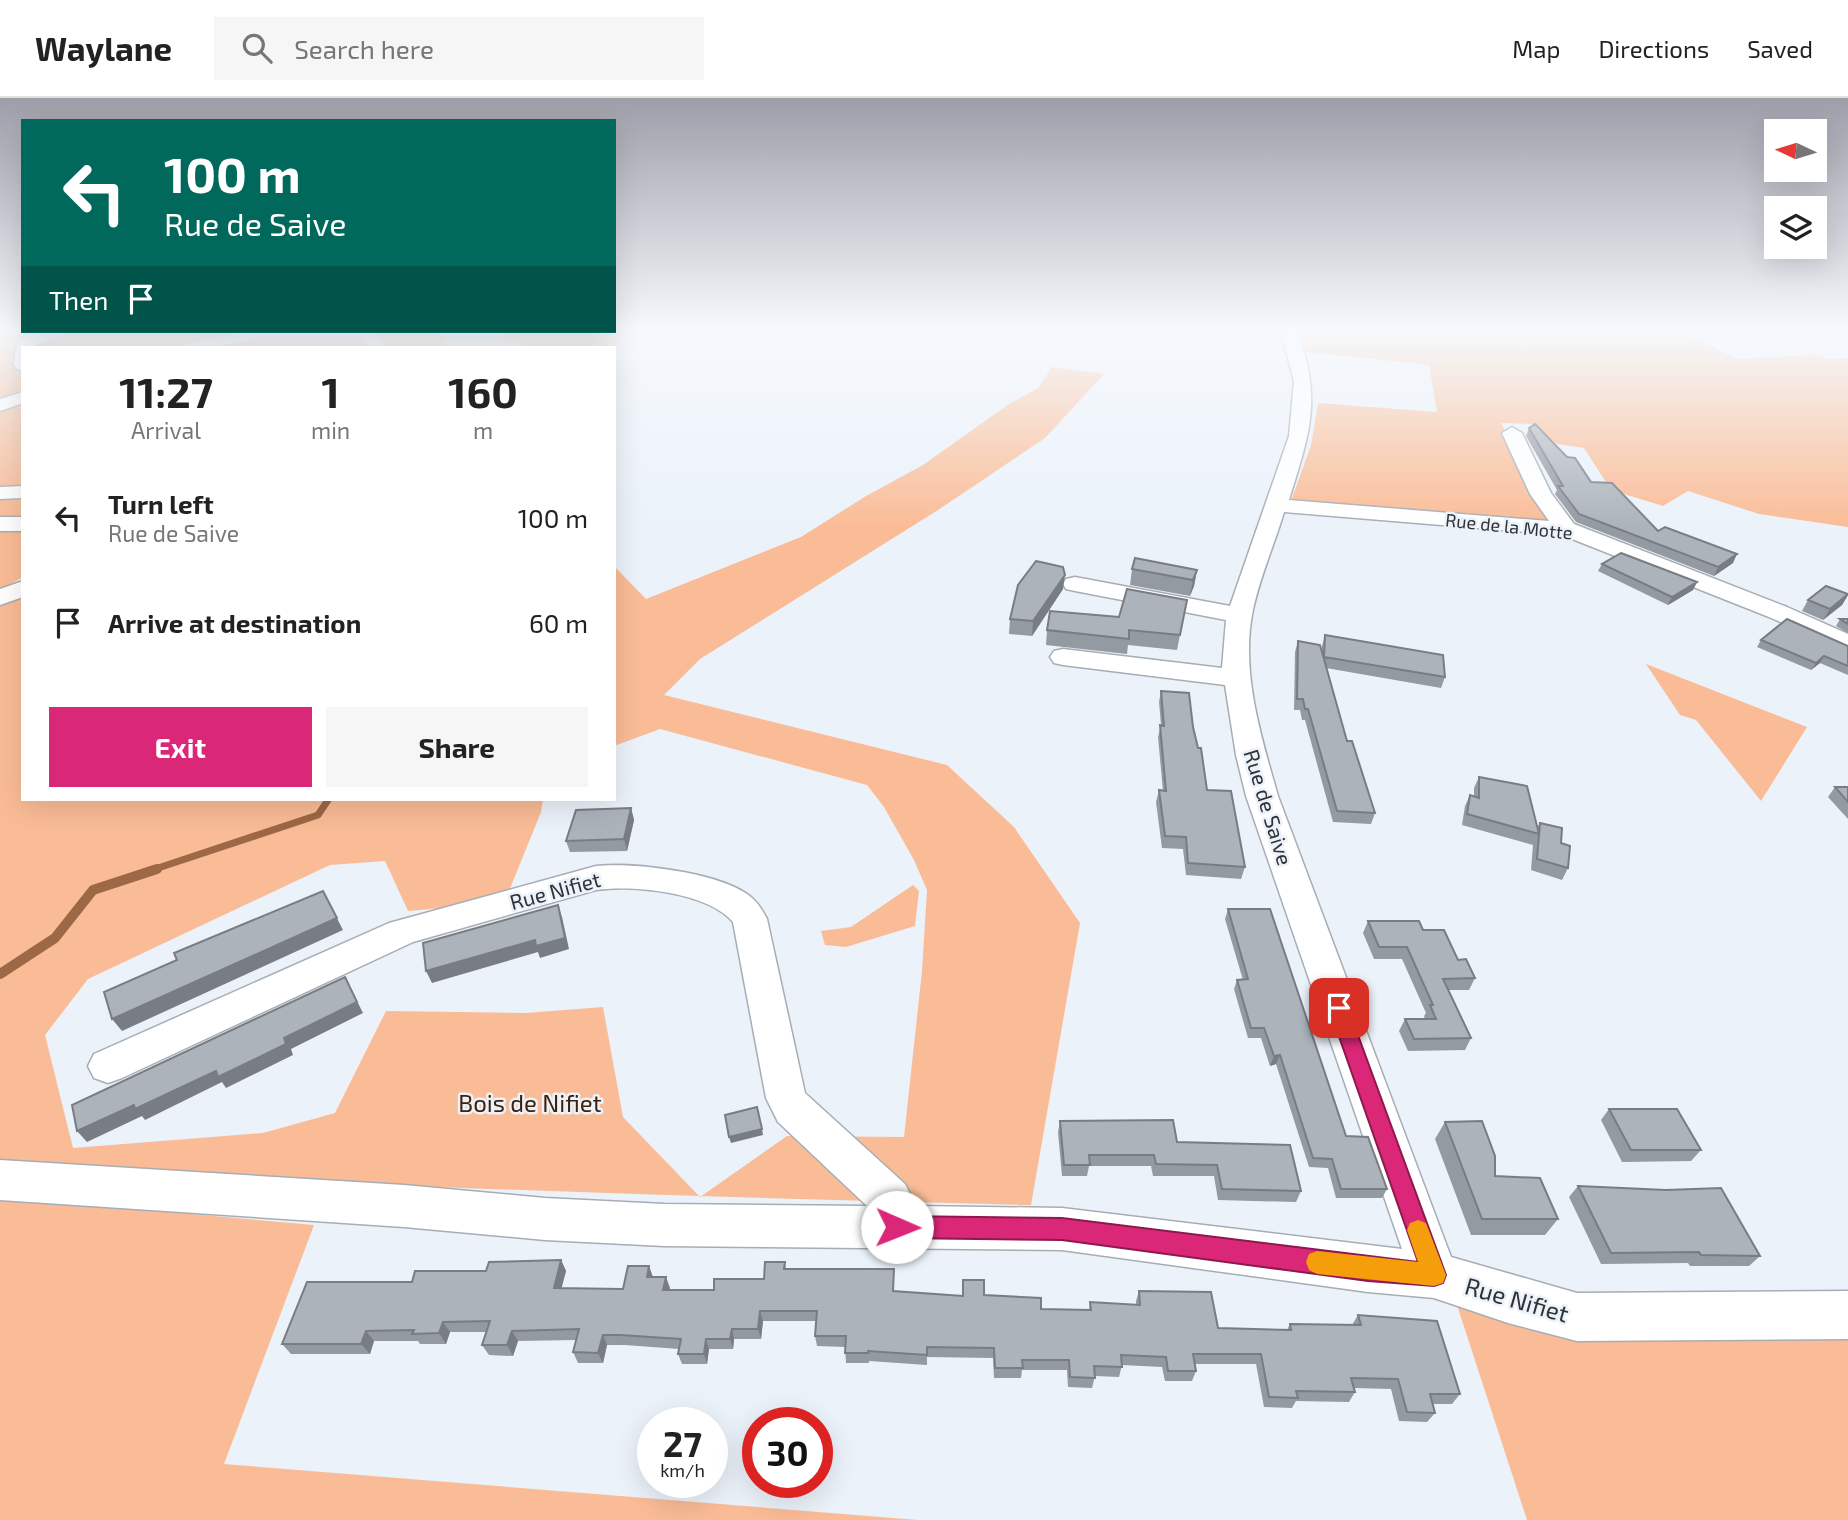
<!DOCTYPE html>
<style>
:root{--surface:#fff;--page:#f6f6f6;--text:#222;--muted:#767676;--line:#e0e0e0;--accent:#db2777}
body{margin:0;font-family:"Exo 2",sans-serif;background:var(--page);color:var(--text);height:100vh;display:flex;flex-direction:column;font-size:26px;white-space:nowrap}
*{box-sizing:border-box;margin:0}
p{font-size:23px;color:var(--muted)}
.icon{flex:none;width:38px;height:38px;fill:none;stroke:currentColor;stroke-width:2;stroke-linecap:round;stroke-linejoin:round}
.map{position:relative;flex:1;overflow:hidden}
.panel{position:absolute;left:21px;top:248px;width:595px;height:455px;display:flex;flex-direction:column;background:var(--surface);border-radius:0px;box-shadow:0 7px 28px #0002}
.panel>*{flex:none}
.top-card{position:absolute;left:21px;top:21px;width:595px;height:214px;border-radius:0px;box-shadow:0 7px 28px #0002;background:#00695c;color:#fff;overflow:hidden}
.needle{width:46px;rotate:274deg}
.buttons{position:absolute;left:1764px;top:21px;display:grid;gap:14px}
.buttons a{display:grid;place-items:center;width:63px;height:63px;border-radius:0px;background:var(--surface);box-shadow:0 7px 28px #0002;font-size:35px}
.speed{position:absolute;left:637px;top:1309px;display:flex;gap:14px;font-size:35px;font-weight:700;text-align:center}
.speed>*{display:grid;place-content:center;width:91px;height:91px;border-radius:50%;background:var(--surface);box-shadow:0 7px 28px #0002;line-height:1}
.speed small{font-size:18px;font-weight:400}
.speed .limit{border:10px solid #d22;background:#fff;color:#111}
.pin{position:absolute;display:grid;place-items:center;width:60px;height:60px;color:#fff;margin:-30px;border-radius:14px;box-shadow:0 4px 10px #0006}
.me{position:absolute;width:77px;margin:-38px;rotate:91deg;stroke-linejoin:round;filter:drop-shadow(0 0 5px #0008)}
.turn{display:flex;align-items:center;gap:24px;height:147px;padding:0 28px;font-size:32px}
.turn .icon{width:91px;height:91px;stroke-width:2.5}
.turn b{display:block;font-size:49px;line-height:60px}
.then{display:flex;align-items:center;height:66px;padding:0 28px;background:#0003;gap:14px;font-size:26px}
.eta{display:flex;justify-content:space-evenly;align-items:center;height:119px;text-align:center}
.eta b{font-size:42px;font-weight:700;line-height:49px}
.primary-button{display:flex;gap:14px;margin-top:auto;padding:14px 28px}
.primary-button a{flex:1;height:80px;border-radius:0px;background:var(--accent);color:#fff;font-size:28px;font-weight:700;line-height:80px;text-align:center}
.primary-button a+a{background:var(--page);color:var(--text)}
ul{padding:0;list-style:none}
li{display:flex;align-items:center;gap:21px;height:105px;padding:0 28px}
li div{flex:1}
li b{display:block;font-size:26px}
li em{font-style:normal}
header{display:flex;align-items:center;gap:42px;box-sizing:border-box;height:98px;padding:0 35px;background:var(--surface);border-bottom:2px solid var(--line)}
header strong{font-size:33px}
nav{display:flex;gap:38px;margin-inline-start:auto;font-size:24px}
.search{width:490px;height:63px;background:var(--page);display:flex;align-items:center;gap:18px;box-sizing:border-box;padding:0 24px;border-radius:0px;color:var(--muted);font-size:26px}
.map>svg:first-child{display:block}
.green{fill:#fabc96}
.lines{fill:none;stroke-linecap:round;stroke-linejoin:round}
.stream-far1{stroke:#9d6845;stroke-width:7}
.stream{stroke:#9d6845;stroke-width:10}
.minor-casing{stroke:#a7adb5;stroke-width:3}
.minor{fill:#fff;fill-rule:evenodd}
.wall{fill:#949aa1}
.shaded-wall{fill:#787d83}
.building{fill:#acb3bb;stroke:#787d83;stroke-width:2}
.route{fill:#db2777;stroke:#8e194d;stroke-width:2}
.slow{fill:#f59e0b}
.labels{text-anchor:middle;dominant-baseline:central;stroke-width:5;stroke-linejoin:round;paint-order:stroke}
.far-street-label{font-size:18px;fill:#303336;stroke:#ebf2fa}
.street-label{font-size:21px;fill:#303336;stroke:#ebf2fa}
.near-park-label{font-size:24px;fill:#40200a;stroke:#ebf2fa}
.near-street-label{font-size:24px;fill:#303336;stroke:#ebf2fa}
</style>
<header>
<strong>Waylane</strong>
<div class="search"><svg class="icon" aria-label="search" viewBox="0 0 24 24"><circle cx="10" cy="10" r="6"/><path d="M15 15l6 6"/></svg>Search here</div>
<nav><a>Map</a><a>Directions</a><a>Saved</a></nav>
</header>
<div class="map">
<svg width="1848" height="1422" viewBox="0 0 1848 1422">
<rect width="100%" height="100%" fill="#ebf2fa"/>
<path class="green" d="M23 230V233H428L430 236 446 239 443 249 428 250H23V419L0 420V236Z
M614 230H642L621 239 614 253V250H538L495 241 511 233H614Z
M1296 230H1679L1736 261 1815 257 1828 261 1848 260V429L1759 416 1688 393 1663 408 1611 392 1584 350 1557 346 1532 326 1501 325 1554 427 1291 403 1311 347 1318 305 1437 314 1429 267 1307 254Z
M1052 269 1104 276 1045 340 938 412 700 561 664 597 947 667 1014 729 1080 825 1031 1107C687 1099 344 1087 0 1070V504L23 494V702H543L541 714 509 793 442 810 408 813 385 763 330 767 88 881 45 937 73 1050 263 1035 335 1015 386 913 526 915 603 909 623 1019 700 1099 787 1038 904 1039 922 873 927 792 914 762 884 709 867 687 660 631 614 648V468L646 501 801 439 866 398 923 367 1009 306 1038 290Z
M0 430 23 431V479L0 492Z
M1646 566 1807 629 1761 703 1696 622 1680 617Z
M913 787 919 793 915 828 846 849 825 847 821 833 851 829Z
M0 1099 314 1127 224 1366 918 1422H0Z
M1456 1204 1848 1241V1422H1527Z"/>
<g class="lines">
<path class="stream-far1" d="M152 772 318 717 328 702"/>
<path class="stream" d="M0 876 55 840 93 792 157 771"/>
<g class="minor-casing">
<path id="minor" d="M1280 230H1296C1323 300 1310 334 1289 402L1549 423 1530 396 1502 335 1512 329 1522 335 1551 395 1574 426 1787 509 1848 536V554L1769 519 1562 437 1284 414C1274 448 1258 483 1252 517 1241 576 1262 642 1278 698L1451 1159 1577 1195 1848 1193V1241L1577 1243 1508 1225 1434 1200 1368 1194 1062 1152 664 1148 545 1142 404 1129 0 1102V1062L404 1087 545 1100 664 1106 867 1108 778 1024 766 1000 733 824C707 794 634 787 596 792L413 844 122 980 108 985 94 980 88 968 94 956 389 825 596 768C632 764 716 774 747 796 756 802 762 811 767 821L805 995 905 1086 916 1108 1062 1110 1402 1151 1246 698 1236 657 1225 587 1063 567 1054 565 1050 559 1054 553 1063 551 1222 570 1226 522 1075 493 1066 491 1063 486 1066 481 1075 479 1230 508 1289 338 1294 283Z
M43 233H69L67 236C55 240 32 250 23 250V272L17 271 14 267 17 245 29 236Z
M246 233H366L377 235 385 245 381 250H363L367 245 359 241 263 239 213 250H184L186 246Z
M23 294V305L0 313V301Z
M23 388V400L0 401V389Z
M0 419H23V433H0Z
M23 483V499L0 507V491Z"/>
</g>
<use href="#minor" class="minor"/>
</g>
<path class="wall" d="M1529 330 1591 384 1658 433 1733 465 1714 478 1576 424 1555 396 1557 392 1526 338Z
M1602 466 1697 484 1693 492 1668 507 1598 473Z
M1132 471 1197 472 1194 488 1190 498 1130 487Z
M1063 491 1032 538 1009 536 1010 521Z
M1848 497 1842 507 1823 522 1802 513 1808 502Z
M1187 502 1177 552 1128 547 1127 556 1046 547 1047 532 1119 519Z
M1840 521H1848V535L1836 528Z
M1325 537 1445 579 1441 590 1326 570 1347 643 1375 715 1371 726 1333 724 1305 622H1302L1300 612H1294L1295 554 1298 543 1322 554V548Z
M1761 542 1848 548V577L1820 565 1811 572 1757 549Z
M1161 593 1193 629 1207 692 1245 769 1241 781 1186 777 1183 751 1162 750 1156 704 1159 692 1163 693 1158 639 1161 627 1159 604Z
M1479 679 1537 730 1540 725 1561 745 1568 770 1562 782 1531 772 1533 747 1462 727 1465 708 1470 697 1474 699V690Z
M1835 689H1848V721L1828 699Z
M631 710 634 722 627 753 570 754 566 743Z
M1228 811 1346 1038 1387 1091 1382 1100H1336L1328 1070 1309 1069 1276 966 1270 968 1261 940H1248L1234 891 1237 882H1243L1225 821Z
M1368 823 1423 832 1458 862 1475 880 1469 892H1448L1471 940 1465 952 1408 953 1399 933 1405 921H1425L1424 918 1426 915 1402 861H1374L1363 835Z
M1609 1011 1701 1052 1691 1063 1622 1064 1601 1022Z
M1060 1023 1177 1044 1301 1093 1296 1104 1218 1102 1214 1078H1153L1151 1068H1089L1087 1078H1062L1058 1034Z
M1445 1024 1495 1078 1558 1121 1545 1137H1471L1435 1041Z
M1578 1088 1760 1158 1749 1168H1690L1688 1165 1601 1166 1569 1099Z
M561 1162 566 1173 561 1190 623 1191 653 1179H666L669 1192H714L764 1181 785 1164 786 1171 894 1182V1193L962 1198 963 1182 984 1197 1041 1211 1089 1212 1090 1204 1136 1207V1203L1139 1193 1218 1230 1287 1232 1290 1226 1352 1227 1358 1217 1460 1296 1452 1306H1432L1435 1315 1427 1324 1399 1323 1391 1291 1354 1290 1355 1294 1349 1304 1296 1303 1292 1310 1264 1309 1256 1266H1195L1196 1273 1192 1283H1165L1162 1269 1122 1267 1119 1279 1095 1278 1092 1290 1068 1289 1067 1272H1022L1021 1280H994L993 1260 927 1259V1267L869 1263V1265H846L845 1249 817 1248 815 1238 817 1223H763L761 1241H734L733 1251H709L707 1266H682L678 1256 679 1251 625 1247H607L603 1265H578L573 1254 576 1242 518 1243 513 1258 489 1257 482 1247 486 1234H450L446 1246H420L418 1243H374L370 1256H291L282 1246 412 1184Z"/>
<path class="shaded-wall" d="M1737 456 1733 465 1714 478 1718 469Z
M1197 472 1194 488 1190 498 1193 482Z
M1065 477 1063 491 1032 538 1033 523Z
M1697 484 1693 492 1668 507 1672 499Z
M1848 497 1842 507 1823 522 1830 511Z
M1824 558 1820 565 1811 572 1816 565Z
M631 710 634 722 627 753 624 741Z
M323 793 343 832 122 933 112 921Z
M558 807 562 819 569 851 540 860 538 854 432 885 426 873 535 842Z
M345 879 363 915 291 951 293 957 226 990 222 984 145 1022 142 1018 87 1044 77 1033 284 940Z
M1280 957 1276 966 1270 968 1274 958Z
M762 1031 763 1037 731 1045 729 1039Z
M561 1162 566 1173 559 1200 554 1190Z
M649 1168 653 1179H647Z
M666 1179 670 1190 667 1202 663 1192Z
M760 1213 763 1223 761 1241 758 1231Z
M443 1224 450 1234 446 1246 439 1235Z
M732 1231 734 1241 733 1251 730 1241Z
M366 1233 374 1243 370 1256 361 1246Z
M512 1233 518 1243 513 1258 507 1247Z
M603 1237 607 1247 603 1265 598 1255Z
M706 1241 709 1251 707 1266 704 1256Z"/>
<path class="building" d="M1535 326 1567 359 1575 360 1591 384 1612 385 1658 433 1665 429 1737 456 1718 469 1579 416 1558 388H1563L1529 330Z
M1621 455 1697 484 1672 499 1602 466Z
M1135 460 1197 472 1193 482 1132 471Z
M1036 463 1063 469 1065 477 1033 523 1010 521 1018 487Z
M1826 488 1848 496 1830 511 1808 502Z
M1127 491 1187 502 1180 537 1129 532V541L1047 532 1050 513 1119 519Z
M1787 521 1848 548V568L1824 558 1816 565 1761 542Z
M1840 521H1848V526Z
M1325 537 1443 557 1445 579 1324 559Z
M1298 543 1320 547 1347 643H1352L1375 715 1337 713 1308 611H1305L1303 601H1297Z
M1161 593 1189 595 1193 629 1198 650H1201L1207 692 1231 693 1245 769 1188 765 1186 739 1165 738 1159 692 1166 693 1160 627 1164 628Z
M1479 679 1527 688 1539 736 1467 716 1470 697 1479 700Z
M1835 689H1848V704Z
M631 710 624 741 566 743 576 712Z
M1540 725 1562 730 1561 745 1570 748 1568 770 1537 761Z
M323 793 337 820 112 921 104 894 177 862 174 855Z
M558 807 565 840 536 848 535 842 426 873 423 845Z
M1228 811H1270L1346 1038 1368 1039 1387 1091H1341L1332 1061 1313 1060 1280 957 1274 958 1264 930H1251L1237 882 1248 881Z
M1368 823H1419L1423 832H1444L1458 862 1466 861 1475 880 1443 881 1471 940 1414 941 1405 921H1436L1430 907H1433L1407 849H1379Z
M345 879 357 904 284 940 286 946 218 979 216 973 135 1011 134 1007 77 1033 72 1007Z
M757 1009 762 1031 729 1039 725 1017Z
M1609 1011H1677L1701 1052H1631Z
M1173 1022 1177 1044 1290 1047 1301 1093 1222 1091 1217 1067 1156 1066 1154 1057H1089L1090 1067H1064L1060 1023Z
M1482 1023 1495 1058V1078L1540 1080 1558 1121H1482L1445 1024Z
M1578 1088 1666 1092 1721 1090 1760 1158 1701 1157 1699 1154 1611 1155Z
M561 1162 554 1190 623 1191 628 1168H649L647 1179H666L663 1192H714V1181H764L765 1164H785L784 1171H894L893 1193 963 1198V1182H984V1197L1041 1200V1211L1091 1212 1090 1204 1140 1207 1139 1193 1211 1194 1218 1230 1291 1232 1290 1226 1361 1227 1358 1217 1437 1223 1460 1296H1430L1435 1315 1407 1314 1398 1281 1351 1280 1355 1294 1296 1293 1298 1300 1269 1299 1261 1256H1193L1196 1273H1168L1166 1259 1121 1257 1122 1269 1094 1268 1095 1280 1070 1279 1069 1262H1022L1023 1270H995L994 1250 927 1249V1257L868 1253V1255H845L846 1238H815L817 1213H760L758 1231H732L730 1241H706L704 1256H678L681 1241 620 1237H603L598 1255 573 1254 579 1231 512 1233 507 1247H482L490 1223 443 1224 439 1235 412 1236 414 1232 366 1233 361 1246H282L307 1184H412L415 1173H486L489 1164Z"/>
<linearGradient id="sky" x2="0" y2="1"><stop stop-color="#9d9ea9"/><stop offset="0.54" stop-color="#f6f9fd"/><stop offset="1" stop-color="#f6f9fd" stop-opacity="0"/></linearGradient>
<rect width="1848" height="429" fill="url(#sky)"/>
<path class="route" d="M1339 902 1346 905 1348 910 1446 1177 1443 1185 1434 1188 1368 1183 1062 1142 897 1140 889 1136 885 1129 889 1121 897 1118 1062 1120 1418 1164 1329 910 1332 905Z"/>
<path class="slow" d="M1418 1122 1426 1125 1446 1177 1443 1185 1434 1188 1317 1176 1309 1172 1306 1164 1309 1156 1317 1153 1418 1164 1407 1132 1410 1125Z"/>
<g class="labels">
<g class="far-street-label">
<text transform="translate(1509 428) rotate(6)">Rue de la Motte</text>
</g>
<g class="street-label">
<text transform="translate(1269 709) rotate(73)">Rue de Saive</text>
<text transform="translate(555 792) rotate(-15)">Rue Nifiet</text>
</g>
<g class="near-park-label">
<text x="530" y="1004">Bois de Nifiet</text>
</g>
<g class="near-street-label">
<text transform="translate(1517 1201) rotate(16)">Rue Nifiet</text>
</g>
</g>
</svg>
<div class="buttons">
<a><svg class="needle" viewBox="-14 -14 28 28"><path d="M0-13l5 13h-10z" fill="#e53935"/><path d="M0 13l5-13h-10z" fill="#767676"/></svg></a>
<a><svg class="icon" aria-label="layers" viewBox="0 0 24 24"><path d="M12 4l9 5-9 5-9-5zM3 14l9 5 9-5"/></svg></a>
</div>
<div class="speed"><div>27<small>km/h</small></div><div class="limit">30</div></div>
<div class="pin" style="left:1339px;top:910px;background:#d93025"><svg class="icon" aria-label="arrive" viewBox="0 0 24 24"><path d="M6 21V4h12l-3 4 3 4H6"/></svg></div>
<svg class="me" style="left:897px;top:1129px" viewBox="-20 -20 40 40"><circle r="19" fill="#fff"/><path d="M0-13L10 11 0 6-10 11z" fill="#db2777"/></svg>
<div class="top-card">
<div class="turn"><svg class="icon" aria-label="left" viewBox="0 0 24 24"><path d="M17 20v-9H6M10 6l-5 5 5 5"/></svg><div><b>100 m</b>Rue de Saive</div></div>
<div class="then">Then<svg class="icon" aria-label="arrive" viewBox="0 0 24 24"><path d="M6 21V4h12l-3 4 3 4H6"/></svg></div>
</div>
<section class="panel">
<div class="eta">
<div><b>11:27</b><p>Arrival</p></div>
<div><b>1</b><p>min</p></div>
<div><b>160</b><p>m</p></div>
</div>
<ul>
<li><svg class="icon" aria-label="left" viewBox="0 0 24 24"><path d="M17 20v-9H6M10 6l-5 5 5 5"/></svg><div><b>Turn left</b><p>Rue de Saive</p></div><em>100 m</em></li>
<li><svg class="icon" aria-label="arrive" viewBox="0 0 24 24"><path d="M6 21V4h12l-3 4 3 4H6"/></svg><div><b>Arrive at destination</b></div><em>60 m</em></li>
</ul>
<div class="primary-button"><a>Exit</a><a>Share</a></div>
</section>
</div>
